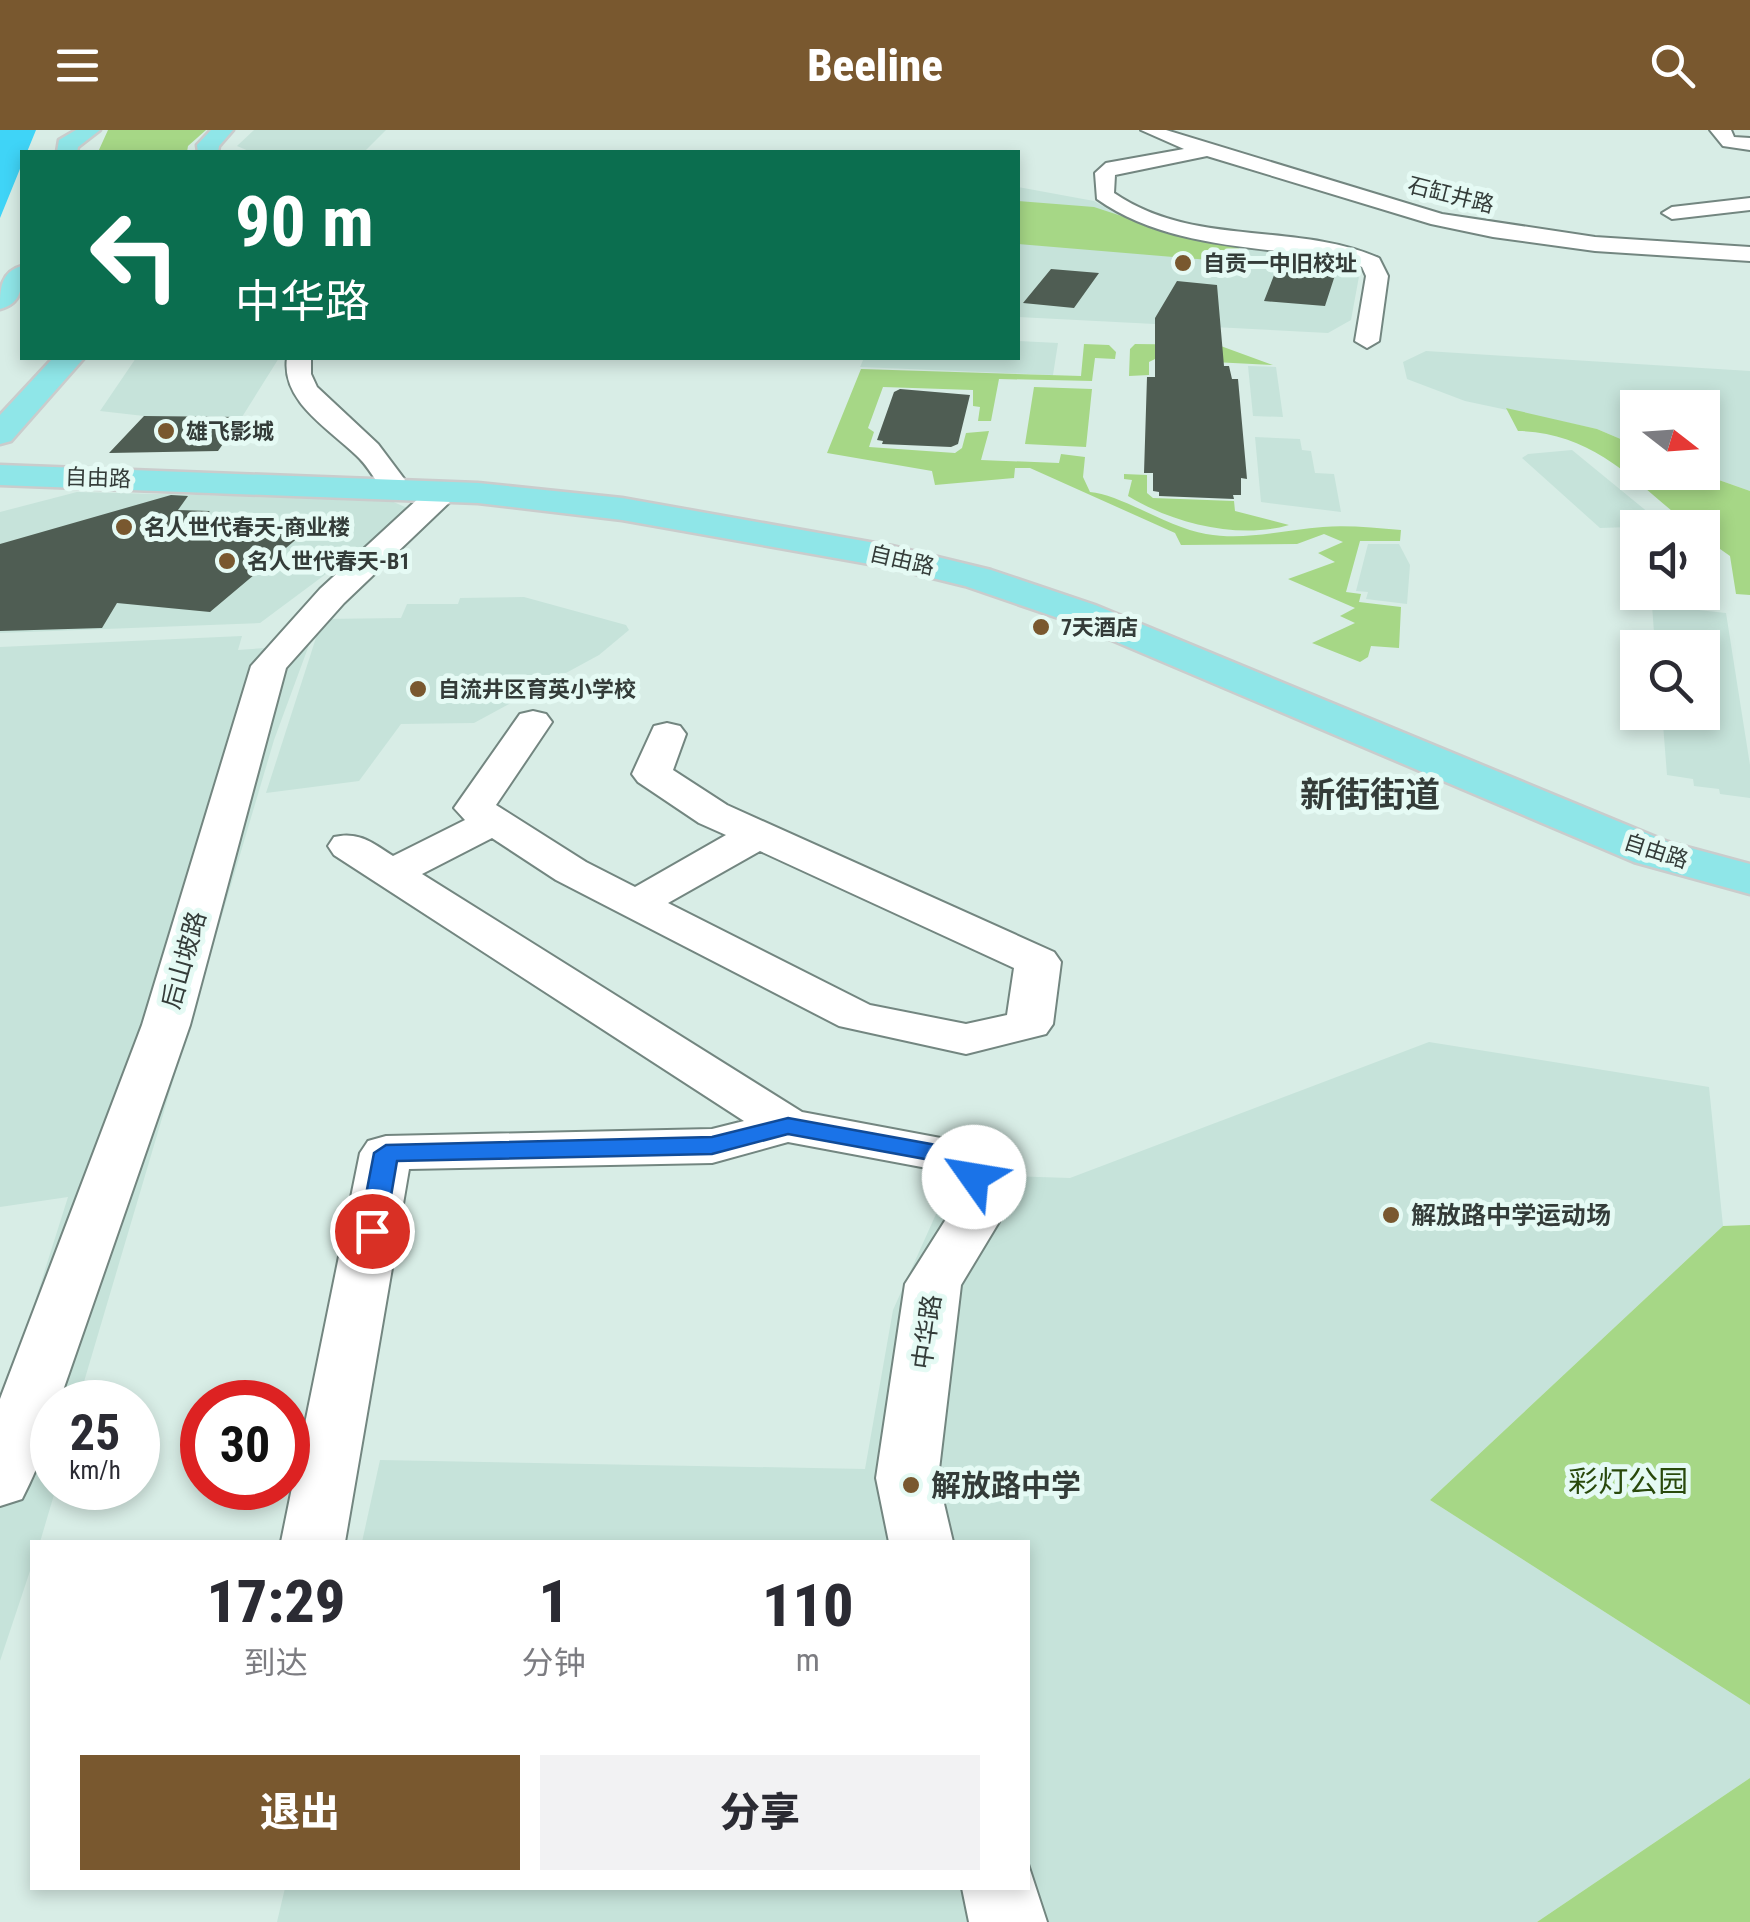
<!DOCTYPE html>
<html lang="zh">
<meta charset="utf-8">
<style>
:root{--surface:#fff;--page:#f2f2f3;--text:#2b2b33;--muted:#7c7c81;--accent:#79582f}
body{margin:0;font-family:"Roboto Condensed","Noto Sans SC",sans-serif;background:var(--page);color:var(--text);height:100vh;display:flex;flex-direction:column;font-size:38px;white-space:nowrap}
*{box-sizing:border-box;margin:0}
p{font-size:32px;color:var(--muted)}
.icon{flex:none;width:55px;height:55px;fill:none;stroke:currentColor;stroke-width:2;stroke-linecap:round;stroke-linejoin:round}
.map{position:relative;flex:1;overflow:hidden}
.details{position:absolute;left:30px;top:1410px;width:1000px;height:350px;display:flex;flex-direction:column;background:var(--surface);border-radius:0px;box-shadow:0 5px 15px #0003}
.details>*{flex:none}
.hud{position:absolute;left:20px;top:20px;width:1000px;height:210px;border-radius:0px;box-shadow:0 5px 15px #0003;background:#0b6e4f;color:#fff;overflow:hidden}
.needle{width:65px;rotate:107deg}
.tools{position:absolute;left:1620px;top:260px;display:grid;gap:20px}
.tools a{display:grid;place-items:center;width:100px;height:100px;border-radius:0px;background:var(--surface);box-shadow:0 5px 15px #0003;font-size:50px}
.speed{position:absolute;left:30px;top:1250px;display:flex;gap:20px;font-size:50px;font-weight:700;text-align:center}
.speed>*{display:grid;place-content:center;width:130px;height:130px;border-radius:50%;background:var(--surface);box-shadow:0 5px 15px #0003;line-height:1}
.speed small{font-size:25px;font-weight:400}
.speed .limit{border:15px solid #d22;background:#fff;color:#111}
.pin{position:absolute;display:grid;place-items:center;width:85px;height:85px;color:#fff;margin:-42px;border:5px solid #fff;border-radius:50%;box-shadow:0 2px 10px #0007}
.me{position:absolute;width:110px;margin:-55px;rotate:302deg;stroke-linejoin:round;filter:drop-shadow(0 0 8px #0008)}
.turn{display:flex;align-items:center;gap:35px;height:210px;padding:0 50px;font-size:45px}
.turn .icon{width:130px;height:130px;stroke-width:2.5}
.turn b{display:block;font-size:70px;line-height:85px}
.eta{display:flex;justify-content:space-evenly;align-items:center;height:170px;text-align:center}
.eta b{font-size:60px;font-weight:800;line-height:70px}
.action{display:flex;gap:20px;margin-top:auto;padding:20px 50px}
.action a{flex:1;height:115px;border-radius:0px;background:var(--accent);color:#fff;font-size:40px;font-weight:800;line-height:115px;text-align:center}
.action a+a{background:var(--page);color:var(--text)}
header{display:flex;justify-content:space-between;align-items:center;height:130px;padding:0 50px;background:var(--accent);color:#fff;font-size:45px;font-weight:800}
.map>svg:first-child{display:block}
.built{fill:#c6e3da}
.green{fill:#a6d786}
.water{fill:#3fd4f7}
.building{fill:#4f5d53}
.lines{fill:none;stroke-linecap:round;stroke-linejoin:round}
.minor-casing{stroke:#738680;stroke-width:4}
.major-casing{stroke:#cacccc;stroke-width:5}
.minor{fill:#fff;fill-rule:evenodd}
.major{fill:#8fe6e8;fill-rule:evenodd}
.route{fill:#1a73e8;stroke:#114b97;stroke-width:2.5}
.poi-dot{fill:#79582f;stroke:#e5faf4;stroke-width:4}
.labels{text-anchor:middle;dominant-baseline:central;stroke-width:10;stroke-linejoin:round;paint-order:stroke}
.far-street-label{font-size:22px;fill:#343c39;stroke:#e5faf4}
.far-poi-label{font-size:22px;font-weight:bold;fill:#343c39;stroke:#e5faf4;text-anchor:start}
.street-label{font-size:25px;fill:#343c39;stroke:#e5faf4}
.poi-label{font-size:25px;font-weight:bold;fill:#343c39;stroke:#e5faf4;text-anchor:start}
.near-park-label{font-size:30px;fill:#29490b;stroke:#e5faf4}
.near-poi-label{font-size:30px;font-weight:bold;fill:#343c39;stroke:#e5faf4;text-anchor:start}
.district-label{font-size:35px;font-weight:bold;fill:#343c39;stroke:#e5faf4}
</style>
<header><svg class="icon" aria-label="menu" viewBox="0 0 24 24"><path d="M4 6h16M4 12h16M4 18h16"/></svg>Beeline<svg class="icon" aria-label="search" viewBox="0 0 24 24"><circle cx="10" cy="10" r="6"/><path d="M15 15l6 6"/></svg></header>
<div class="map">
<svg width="1750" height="1792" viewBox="0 0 1750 1792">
<rect width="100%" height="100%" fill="#d8ede6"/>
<path class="built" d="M254 0H386L364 22H251L237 16Z
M1018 57 1094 71 1115 83 1159 96 1335 125 1360 141 1351 190 1328 203 1018 187Z
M1018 211 1058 213 1053 245 860 237 864 228H1018Z
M1426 221 1750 241V361L1699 343 1702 342V278H1638L1637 316 1597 299 1465 271 1407 249 1403 232Z
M136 228H279L242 287 144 286 100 281Z
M1248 236 1276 237 1283 287 1253 286Z
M1255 307 1300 309 1302 320 1311 321 1315 343 1334 344 1341 382 1261 372Z
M1572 320 1666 397 1638 398 1637 403 1629 397 1600 398 1522 328 1528 324Z
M77 362 389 370 412 380 260 493 0 503V382Z
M1368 414H1399L1410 435 1407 474 1366 469 1368 462 1356 461Z
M524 467 626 495 629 500 599 525 474 593 401 594 359 651 266 663 322 489 401 488 407 474H458L460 468Z
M1652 475 1726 483 1750 635V668L1720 664 1719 659 1694 656 1693 649 1667 645 1663 594 1657 593 1656 583 1702 582V518L1655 517Z
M242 506 238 520 309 515 274 610 78 1272H52V1358H56L40 1412H32V1435L0 1531V1282L68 1067 0 1077V517Z
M1429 912 1709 957 1723 1096 1430 1370 1750 1575V1648L1537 1792H277L285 1758H1028V1412H362L380 1330 865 1339 893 1180 954 1044 1070 1048Z"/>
<path class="green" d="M108 0H206L188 16 187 22H98Z
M1018 71 1094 77 1152 96 1240 116 1233 132 1018 114Z
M1084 214 1109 215 1116 222 1115 229 1095 228 1092 251 999 249 991 291H978L980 277 973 276V260L883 257 868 298 874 302 869 317 955 323 962 318 966 303 989 301 981 330 1059 333 1061 324 1085 327 1083 347 1090 362C1120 364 1169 398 1206 404 1246 411 1283 400 1323 397 1348 395 1375 398 1401 400L1400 411H1360L1346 462 1361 464 1359 472 1401 477 1399 518 1371 516 1368 527 1360 532 1312 513 1355 493 1340 486 1355 478 1288 449 1335 432 1318 423 1343 412 1324 404 1297 414 1181 415 1175 403 1030 338H1015L1014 348 935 355 932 341 827 323 861 239 1081 246Z
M1135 214 1218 215 1273 235 1155 229 1149 232V245L1129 246 1130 219Z
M1034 257 1092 259 1086 317 1025 314Z
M1506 278 1597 299 1637 316 1638 342 1699 343 1750 361V465L1736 464 1730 426 1703 407 1702 398 1691 397C1637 353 1593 302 1518 301Z
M1124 344 1147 345V363L1153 368 1234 371 1235 381 1289 395C1239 410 1172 393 1128 366L1132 350 1124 349Z
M1750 1095V1575L1430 1370 1723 1096Z
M1750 1648V1792H1537Z"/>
<path class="water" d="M0 0H36L27 22H22V34L0 88Z"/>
<path class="building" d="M1278 135 1337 139 1325 176 1264 171Z
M1051 139 1099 143 1074 178 1023 173Z
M1177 151 1217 155 1224 236H1229L1232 249H1238L1247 349 1241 348V365H1233L1234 369 1159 366V362L1153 361V343H1144L1147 247H1155V188Z
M900 259 970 265 958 314 951 317 882 314 883 311 877 310 894 262Z
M144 286 242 287 218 321 109 323Z
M171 365 188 366 178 380 210 381 196 392 306 401 210 482 117 473 102 498 0 501V414Z"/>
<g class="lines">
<g class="minor-casing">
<path id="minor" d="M1141 0H1166L1442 84 1595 107 1750 117V131L1595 121 1493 107 1431 94 1207 26 1115 45 1114 63C1194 118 1295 91 1379 128L1388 146 1379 211 1367 218 1355 211 1366 146 1362 137C1337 126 1311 125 1285 122 1221 115 1150 107 1097 69L1095 43 1106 33 1184 19Z
M1710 0H1731L1734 7 1750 8V20L1723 16Z
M1750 68V80L1672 89 1662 83 1672 77Z
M287 228H311V244L317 257 378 314 405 350 400 356H380C372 345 366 334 356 325 328 298 281 271 287 228Z
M444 352 455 355 459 361 455 367 344 473 286 538 190 895 59 1272H52C52 1305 37 1340 22 1369L0 1376V1269L142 895 251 536 320 459 433 355Z
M533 581 546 584 552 592 496 675 586 732 635 757 726 705 699 693 638 652 632 644 654 596 667 593 680 596 686 604 673 640 727 675 1054 822 1061 832 1053 894 1046 904 966 924 839 896 556 750 492 708 422 744 802 982 978 1015 1014 1067 961 1155 938 1348 953 1412H889L876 1348 905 1154 960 1067 943 1041 788 1012 712 1033 409 1039 345 1412H281L360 1023 368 1011 386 1006 712 999 744 991 334 725 328 716 334 707C359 701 373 713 393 726L465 690 454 678 520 584ZM760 721 1014 838 1007 885 966 894 870 875 668 773Z
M1028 1734 1047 1792H969L962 1758H1028Z"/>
</g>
<g class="major-casing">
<path id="major" d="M76 0H100L78 17 77 22H57L59 10Z
M211 0H233L219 16 218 22H198L197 15Z
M22 136C23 155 22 174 0 179 0 160 0 142 22 136Z
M53 228H84L11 311 0 314V285Z
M0 335 478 353 622 368 892 416 991 440 1095 475 1668 712 1750 734V764L1634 732 1067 491 965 456 892 438 622 390 478 373 0 355Z"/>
</g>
<use href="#minor" class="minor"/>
<use href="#major" class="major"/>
</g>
<path class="route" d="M788 988 969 1021 986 1047 974 1055 965 1053 952 1034 788 1004 712 1024 397 1031 385 1101 381 1107H363L359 1101 374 1023 386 1015 712 1007Z"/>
<g class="poi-dot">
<circle cx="1183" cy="133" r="10"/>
<circle cx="166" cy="301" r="10"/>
<circle cx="124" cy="397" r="10"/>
<circle cx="227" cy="431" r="10"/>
<circle cx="1041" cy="497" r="10"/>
<circle cx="418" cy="559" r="10"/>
<circle cx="1391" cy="1085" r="10"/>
<circle cx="911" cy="1355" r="10"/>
</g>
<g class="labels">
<g class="far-street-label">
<text transform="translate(1451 65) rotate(14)">石缸井路</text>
<text transform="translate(98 348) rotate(2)">自由路</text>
<text transform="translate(902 430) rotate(13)">自由路</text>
<text transform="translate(1656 721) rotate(18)">自由路</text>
</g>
<g class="far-poi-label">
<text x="1203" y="133">自贡一中旧校址</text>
<text x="186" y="301">雄飞影城</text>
<text x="144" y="397">名人世代春天-商业楼</text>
<text x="247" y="431">名人世代春天-B1</text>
<text x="1061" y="497">7天酒店</text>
<text x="438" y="559">自流井区育英小学校</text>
</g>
<g class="street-label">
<text transform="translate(184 830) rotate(-74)">后山坡路</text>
<text transform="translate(927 1202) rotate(-82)">中华路</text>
</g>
<g class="poi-label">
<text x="1411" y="1085">解放路中学运动场</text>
</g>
<g class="near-park-label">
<text x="1628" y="1351">彩灯公园</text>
</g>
<g class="near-poi-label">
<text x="931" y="1355">解放路中学</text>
</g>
<g class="district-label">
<text x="1370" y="665">新街街道</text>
</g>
</g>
</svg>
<div class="tools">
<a><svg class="needle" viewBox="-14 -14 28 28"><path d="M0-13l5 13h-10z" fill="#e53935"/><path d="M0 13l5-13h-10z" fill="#7c7c81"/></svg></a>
<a><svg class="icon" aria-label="sound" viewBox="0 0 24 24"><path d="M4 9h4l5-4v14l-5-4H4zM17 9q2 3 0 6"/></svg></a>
<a><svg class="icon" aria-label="search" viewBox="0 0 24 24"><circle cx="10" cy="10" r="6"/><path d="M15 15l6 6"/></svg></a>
</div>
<div class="speed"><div>25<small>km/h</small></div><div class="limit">30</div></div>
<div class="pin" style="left:372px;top:1101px;background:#d93025"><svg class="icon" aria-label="arrive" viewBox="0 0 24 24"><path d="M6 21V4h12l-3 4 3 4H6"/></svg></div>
<svg class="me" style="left:974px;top:1047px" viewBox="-20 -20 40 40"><circle r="19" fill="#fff"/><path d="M0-13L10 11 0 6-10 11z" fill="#1a73e8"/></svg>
<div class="hud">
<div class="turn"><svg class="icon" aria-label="left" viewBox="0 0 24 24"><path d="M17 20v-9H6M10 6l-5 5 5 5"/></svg><div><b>90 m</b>中华路</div></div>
</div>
<section class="details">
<div class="eta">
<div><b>17:29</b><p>到达</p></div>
<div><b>1</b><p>分钟</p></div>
<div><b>110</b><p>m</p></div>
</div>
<div class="action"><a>退出</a><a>分享</a></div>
</section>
</div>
